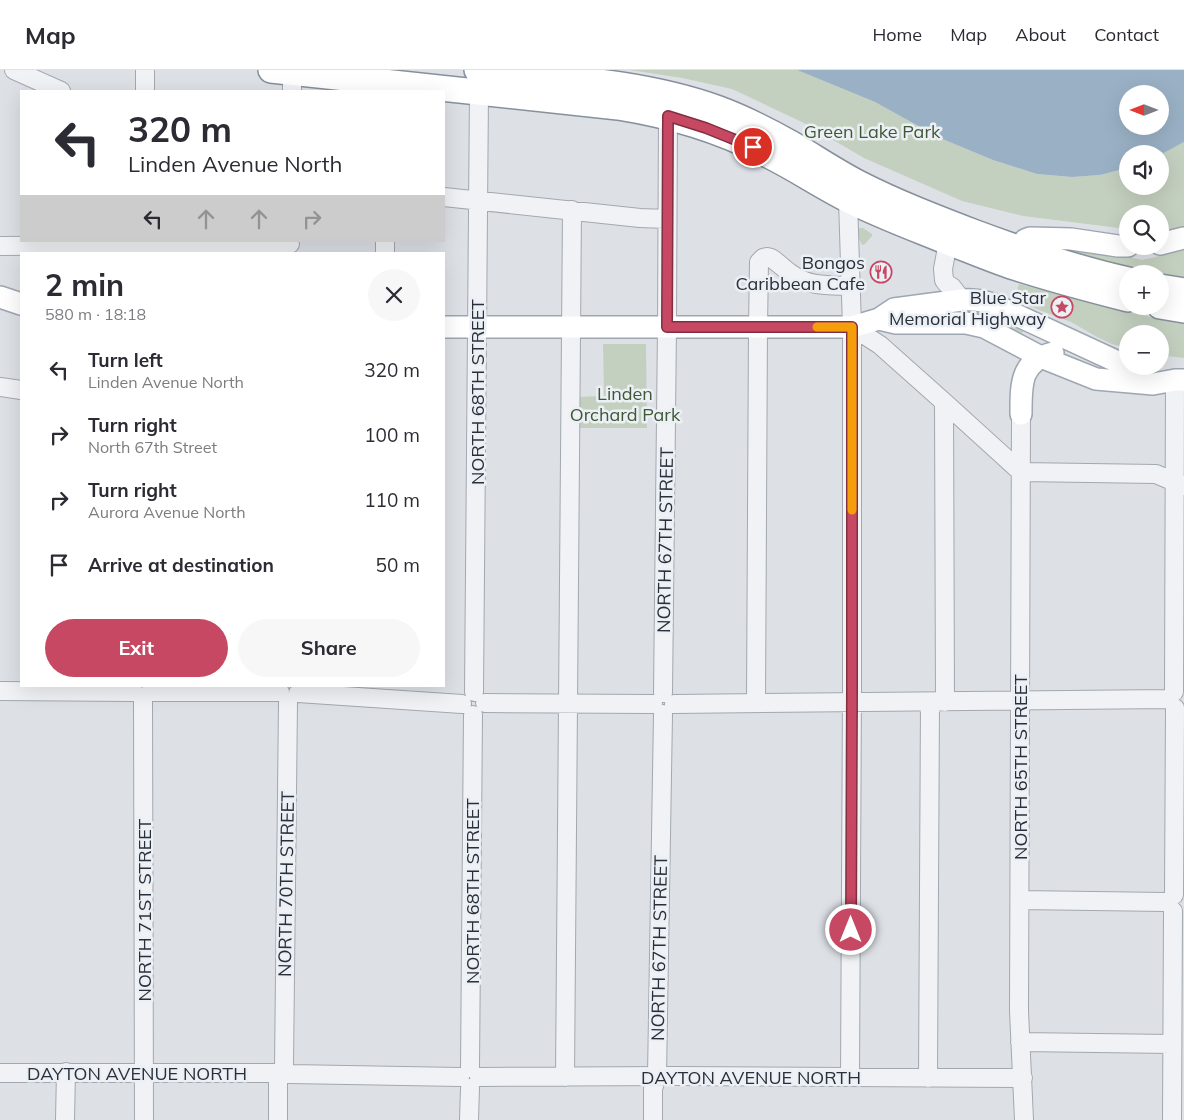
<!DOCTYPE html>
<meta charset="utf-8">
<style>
:root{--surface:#fff;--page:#f7f7f7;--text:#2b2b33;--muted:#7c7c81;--line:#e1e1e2;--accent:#c64862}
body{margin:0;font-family:Mulish,sans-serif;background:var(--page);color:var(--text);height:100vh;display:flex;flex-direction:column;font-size:19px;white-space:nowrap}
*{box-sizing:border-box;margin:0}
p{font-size:16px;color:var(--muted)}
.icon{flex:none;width:28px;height:28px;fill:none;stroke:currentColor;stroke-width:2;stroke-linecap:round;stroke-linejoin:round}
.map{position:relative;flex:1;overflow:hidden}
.drawer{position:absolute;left:20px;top:182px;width:425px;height:435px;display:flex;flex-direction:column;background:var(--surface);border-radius:0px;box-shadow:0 5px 20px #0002}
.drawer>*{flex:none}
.banner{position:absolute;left:20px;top:20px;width:425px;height:152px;border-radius:0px;box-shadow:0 5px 20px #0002;background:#fff;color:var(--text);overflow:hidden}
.needle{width:32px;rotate:270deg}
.tools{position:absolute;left:1119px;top:15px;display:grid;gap:10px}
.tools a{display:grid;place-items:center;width:50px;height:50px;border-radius:50%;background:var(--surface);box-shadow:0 5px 20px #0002;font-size:25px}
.pin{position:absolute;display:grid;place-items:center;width:42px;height:42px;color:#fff;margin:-21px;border:2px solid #fff;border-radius:50%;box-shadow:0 1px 5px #0007}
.me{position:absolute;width:55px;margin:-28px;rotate:0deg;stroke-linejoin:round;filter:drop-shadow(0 0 4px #0008)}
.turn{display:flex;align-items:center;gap:18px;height:105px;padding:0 25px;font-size:22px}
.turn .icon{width:65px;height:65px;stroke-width:2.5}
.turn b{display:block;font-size:35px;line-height:42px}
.lanes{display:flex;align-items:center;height:48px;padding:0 25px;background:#0003;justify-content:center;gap:25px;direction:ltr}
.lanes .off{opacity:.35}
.round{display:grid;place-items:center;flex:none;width:52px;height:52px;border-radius:26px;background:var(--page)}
.summary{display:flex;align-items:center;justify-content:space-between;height:85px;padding:0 25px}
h1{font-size:30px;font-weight:700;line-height:38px}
.primary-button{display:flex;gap:10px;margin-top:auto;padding:10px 25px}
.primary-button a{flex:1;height:58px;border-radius:30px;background:var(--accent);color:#fff;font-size:20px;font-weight:700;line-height:58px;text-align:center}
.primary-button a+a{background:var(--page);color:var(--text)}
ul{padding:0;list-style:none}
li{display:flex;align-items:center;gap:15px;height:65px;padding:0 25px}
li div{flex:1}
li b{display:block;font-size:19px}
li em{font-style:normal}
header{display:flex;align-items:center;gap:30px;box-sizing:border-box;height:70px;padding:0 25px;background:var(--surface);border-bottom:1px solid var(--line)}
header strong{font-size:24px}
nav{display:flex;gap:28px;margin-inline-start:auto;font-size:18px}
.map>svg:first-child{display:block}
.green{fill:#c4d0bf}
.water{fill:#9ab1c5;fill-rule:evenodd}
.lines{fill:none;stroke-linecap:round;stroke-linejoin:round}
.minor-casing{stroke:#a3a8b0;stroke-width:20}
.major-casing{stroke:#9da6b1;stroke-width:24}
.highway-casing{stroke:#86909c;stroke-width:28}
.minor{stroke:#f0f2f5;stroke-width:18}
.major{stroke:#fff;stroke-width:21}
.highway{stroke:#fff;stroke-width:25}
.route-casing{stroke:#812f40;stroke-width:12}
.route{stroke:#c64862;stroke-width:9}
.slow{stroke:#f59e0b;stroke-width:9}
.labels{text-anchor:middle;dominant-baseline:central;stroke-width:5;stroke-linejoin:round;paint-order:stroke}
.park-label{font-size:18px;fill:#3e5736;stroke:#ecf0f4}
.poi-label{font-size:18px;fill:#28303c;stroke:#ecf0f4;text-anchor:end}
.street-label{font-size:18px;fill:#28303c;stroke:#ecf0f4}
</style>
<header>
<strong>Map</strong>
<nav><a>Home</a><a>Map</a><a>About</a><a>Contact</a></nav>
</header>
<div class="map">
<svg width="1184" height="1050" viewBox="0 0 1184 1050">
<rect width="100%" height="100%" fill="#dde1e6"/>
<path class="green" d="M630 0H797L875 32 940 68 993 90 1037 104 1072 107 1100 105 1127 98 1128 116H1160V85L1184 72V209L1160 205V204H1146L1069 185 1070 179 1125 186 1142 190 1156 187 1167 182 1160 175V144H1128L1127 159 1023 146 962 131 864 88 804 53 732 19 682 8Z
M860 158H863L872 164V166L865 174 862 175C860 169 855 165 854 159Z
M1019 214 1127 242 1184 254V288L1160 285V264H1128L1127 278 1112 274 1097 267 1071 252 1039 240 1014 229Z
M975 235 1026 255 1019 270 977 249Z
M603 274H646L647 358H575V327L604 326Z"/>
<path class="water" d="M797 0H1184V72L1160 85V84H1128L1127 98 1100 105 1072 107 1037 104 993 90 940 68 875 32ZM1128 24H1160V56H1128Z"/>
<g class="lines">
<g class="minor-casing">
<path id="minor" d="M14 0 61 21
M145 21V0
M292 21V2
M444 127 640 148 667 149
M848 130 852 257V621L850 1007
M385 171V184
M948 172 943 199 944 210 947 214 952 217 962 230
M0 176 290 174
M852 257 880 275 944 332 1021 402 1156 404 1184 416
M0 317 21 320
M944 332 945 632
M1021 344 1019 941 1024 1050
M0 621 134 622
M150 622H280
M474 622 479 22
M1174 622 1175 310
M298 623 462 634
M663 623 667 257 668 47
M143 630 144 1050
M485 633 653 634
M756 633 758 257 759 192 763 188 767 187 771 188C779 193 785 200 793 205 810 217 831 215 851 216
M674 634 1167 629
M1174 825 1175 638
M1020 830 1166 832
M1020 972 1172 974
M284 996 288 632
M470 998 473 645
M0 1003H274
M290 1004 460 1007
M479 1007 675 1006 1023 1008
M565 1007 572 140
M928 1008 930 632
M65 1050 66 1002
M278 1050V1011
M469 1050 470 1018
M653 1050V1019L657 1006 663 644
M1172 1050 1173 841"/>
</g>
<g class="major-casing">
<path id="major" d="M1160 174 1184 168
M1020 179 1025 170 1030 168 1071 169 1118 176H1128
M0 227 21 234
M879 249 896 253H966L984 257 1041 287 1096 309 1153 314 1175 310H1184
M444 257H852L879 249 894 239 962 230C975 229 986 231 997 236L1120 293 1128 295
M1021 344C1021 315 1020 291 1053 283"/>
</g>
<g class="highway-casing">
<path id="highway" d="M271 0 618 37C668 45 717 59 762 82 792 96 819 115 849 130 879 145 911 157 943 170 967 179 990 189 1014 197 1051 209 1089 219 1128 229
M477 0C558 8 642 11 719 39 743 48 767 60 790 73 813 86 835 101 858 113 895 132 934 147 973 162 1024 181 1075 198 1128 210
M1160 217 1184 221
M1160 236 1184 240"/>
</g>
<use href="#minor" class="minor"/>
<use href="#major" class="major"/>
<use href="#highway" class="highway"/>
</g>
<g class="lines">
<g class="route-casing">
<path id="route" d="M753 77 706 58 668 46 667 257H852V621L851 860"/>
</g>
<use href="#route" class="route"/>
<path class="slow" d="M817 257H852V440"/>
</g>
<defs>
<g id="restaurant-ring" transform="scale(1.125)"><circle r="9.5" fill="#ecf0f4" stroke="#c64862" stroke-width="1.5"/><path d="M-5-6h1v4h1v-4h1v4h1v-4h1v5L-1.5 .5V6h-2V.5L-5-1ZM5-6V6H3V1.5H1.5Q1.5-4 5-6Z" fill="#c64862"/></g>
<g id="sight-ring" transform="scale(1.125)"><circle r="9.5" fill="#ecf0f4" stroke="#c64862" stroke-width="1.5"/><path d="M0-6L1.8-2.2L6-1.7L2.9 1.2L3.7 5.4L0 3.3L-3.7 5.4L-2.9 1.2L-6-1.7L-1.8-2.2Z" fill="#c64862"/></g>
</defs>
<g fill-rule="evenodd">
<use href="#restaurant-ring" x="881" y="202"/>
<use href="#sight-ring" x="1062" y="237"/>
</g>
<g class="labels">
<g class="park-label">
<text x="872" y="61">Green Lake Park</text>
<text x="625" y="323">Linden<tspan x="625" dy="21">Orchard Park</tspan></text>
</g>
<g class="poi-label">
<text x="865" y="192">Bongos<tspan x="865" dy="21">Caribbean Cafe</tspan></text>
<text x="1046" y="227">Blue Star<tspan x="1046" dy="21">Memorial Highway</tspan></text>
</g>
<g class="street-label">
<text transform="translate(477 322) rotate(-90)">NORTH 68TH STREET</text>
<text transform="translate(665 470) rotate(-89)">NORTH 67TH STREET</text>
<text transform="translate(1020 697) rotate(-90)">NORTH 65TH STREET</text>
<text transform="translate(286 814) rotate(-89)">NORTH 70TH STREET</text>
<text transform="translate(472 821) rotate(-90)">NORTH 68TH STREET</text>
<text transform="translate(144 840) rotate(-90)">NORTH 71ST STREET</text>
<text transform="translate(659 878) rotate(-89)">NORTH 67TH STREET</text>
<text x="137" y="1003">DAYTON AVENUE NORTH</text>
<text x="751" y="1007">DAYTON AVENUE NORTH</text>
</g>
</g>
</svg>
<div class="tools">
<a><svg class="needle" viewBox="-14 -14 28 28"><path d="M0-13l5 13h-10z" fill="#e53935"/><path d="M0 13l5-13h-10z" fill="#7c7c81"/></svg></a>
<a><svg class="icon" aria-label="sound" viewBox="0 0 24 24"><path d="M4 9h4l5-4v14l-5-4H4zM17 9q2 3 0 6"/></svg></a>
<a><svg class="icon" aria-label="search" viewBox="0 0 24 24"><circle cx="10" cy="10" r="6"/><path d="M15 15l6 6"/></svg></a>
<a>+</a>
<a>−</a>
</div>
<div class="pin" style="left:753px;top:77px;background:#d93025"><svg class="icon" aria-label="arrive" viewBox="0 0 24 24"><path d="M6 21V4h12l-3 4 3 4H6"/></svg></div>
<svg class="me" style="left:851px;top:860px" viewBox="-20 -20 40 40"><circle r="17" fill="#c64862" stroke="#fff" stroke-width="3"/><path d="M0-11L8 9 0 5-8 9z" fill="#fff"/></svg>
<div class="banner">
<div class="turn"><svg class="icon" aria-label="left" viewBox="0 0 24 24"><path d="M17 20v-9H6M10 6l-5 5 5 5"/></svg><div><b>320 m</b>Linden Avenue North</div></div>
<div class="lanes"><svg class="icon" aria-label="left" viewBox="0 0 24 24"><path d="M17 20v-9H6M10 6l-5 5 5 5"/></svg><svg class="icon off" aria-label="ahead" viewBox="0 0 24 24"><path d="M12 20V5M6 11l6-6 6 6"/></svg><svg class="icon off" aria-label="ahead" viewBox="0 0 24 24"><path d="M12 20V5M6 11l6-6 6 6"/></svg><svg class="icon off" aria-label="right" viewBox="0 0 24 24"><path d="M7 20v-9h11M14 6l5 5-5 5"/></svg></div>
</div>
<section class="drawer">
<div class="summary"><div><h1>2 min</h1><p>580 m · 18:18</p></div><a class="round"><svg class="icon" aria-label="close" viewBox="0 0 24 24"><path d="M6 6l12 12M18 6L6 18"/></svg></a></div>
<ul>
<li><svg class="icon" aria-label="left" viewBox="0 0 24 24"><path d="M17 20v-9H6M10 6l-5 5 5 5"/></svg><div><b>Turn left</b><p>Linden Avenue North</p></div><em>320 m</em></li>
<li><svg class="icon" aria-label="right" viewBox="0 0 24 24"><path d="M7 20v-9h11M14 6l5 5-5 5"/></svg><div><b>Turn right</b><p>North 67th Street</p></div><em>100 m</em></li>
<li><svg class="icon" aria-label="right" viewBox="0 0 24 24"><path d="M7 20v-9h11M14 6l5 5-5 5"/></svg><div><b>Turn right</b><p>Aurora Avenue North</p></div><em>110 m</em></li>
<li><svg class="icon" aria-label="arrive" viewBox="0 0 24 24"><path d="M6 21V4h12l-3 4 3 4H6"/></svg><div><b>Arrive at destination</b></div><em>50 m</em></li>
</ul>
<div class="primary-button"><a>Exit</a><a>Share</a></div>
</section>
</div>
